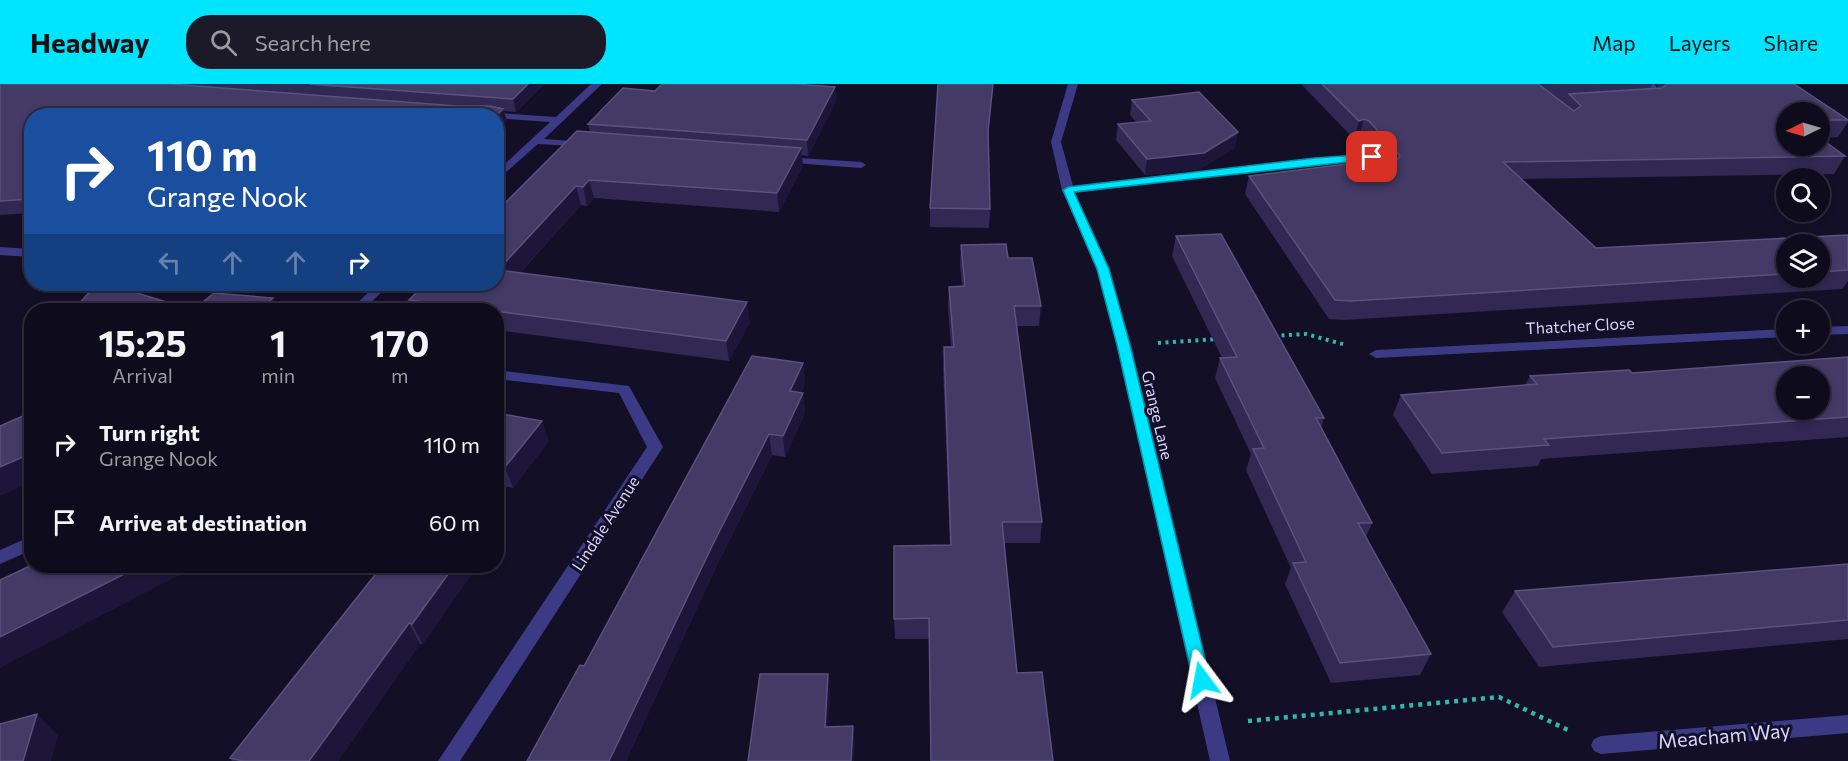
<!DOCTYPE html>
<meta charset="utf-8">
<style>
:root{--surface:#0e0b1c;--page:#1c1929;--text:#f1f3f6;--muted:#9b9ba3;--line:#2e2b3b;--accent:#00e5ff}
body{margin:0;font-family:Commissioner,sans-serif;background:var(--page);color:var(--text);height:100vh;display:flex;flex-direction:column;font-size:22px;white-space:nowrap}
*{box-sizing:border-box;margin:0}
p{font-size:20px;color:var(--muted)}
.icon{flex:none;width:33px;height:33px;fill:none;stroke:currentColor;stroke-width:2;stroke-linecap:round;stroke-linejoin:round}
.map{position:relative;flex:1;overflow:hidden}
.side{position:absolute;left:24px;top:219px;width:480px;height:270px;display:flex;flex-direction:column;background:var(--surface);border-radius:24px;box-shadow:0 3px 9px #0003,0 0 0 2px var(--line)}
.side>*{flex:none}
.guide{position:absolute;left:24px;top:24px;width:480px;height:183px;border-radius:24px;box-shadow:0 3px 9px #0003,0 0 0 2px var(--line);background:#1a4fa0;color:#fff;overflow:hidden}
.needle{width:39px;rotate:265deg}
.fabs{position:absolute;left:1776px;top:18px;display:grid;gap:12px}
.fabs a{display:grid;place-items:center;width:54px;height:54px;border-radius:50%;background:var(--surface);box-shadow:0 3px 9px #0003,0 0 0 2px var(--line);font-size:30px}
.pin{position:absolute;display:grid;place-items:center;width:51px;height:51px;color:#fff;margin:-26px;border-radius:12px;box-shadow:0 3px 9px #0006}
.me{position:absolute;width:66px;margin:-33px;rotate:347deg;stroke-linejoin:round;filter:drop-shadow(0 0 4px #0008)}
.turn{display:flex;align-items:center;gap:21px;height:126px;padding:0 24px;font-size:27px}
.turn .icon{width:78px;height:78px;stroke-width:2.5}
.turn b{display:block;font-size:42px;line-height:51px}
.lanes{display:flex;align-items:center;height:57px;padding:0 24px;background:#0003;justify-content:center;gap:30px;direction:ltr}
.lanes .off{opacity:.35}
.eta{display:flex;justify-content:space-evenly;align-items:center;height:102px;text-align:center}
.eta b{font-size:36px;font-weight:700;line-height:42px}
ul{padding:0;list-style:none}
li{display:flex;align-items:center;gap:18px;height:78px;padding:0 24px}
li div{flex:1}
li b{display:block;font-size:22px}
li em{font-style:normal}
header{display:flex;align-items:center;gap:36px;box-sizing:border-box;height:84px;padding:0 30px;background:var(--accent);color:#111}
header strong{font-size:28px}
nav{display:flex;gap:33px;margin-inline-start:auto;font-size:21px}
.search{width:420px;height:54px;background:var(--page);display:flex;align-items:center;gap:15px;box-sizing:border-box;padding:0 21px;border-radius:24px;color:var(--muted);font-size:22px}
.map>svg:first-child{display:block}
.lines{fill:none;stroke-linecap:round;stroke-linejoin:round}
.path-far1{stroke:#2fb8b0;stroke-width:4;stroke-dasharray:3 4.5;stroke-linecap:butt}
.path{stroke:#2fb8b0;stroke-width:4.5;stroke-dasharray:4 5;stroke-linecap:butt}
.minor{fill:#3d3a85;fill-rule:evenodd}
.wall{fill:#312854;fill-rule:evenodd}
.shaded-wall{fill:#1d163a}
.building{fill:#433a66;stroke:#5a527e;stroke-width:1.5;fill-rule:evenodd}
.route{fill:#00e5ff;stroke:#0095a6;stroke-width:1.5}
.labels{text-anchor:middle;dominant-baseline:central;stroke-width:6;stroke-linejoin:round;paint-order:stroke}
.street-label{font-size:16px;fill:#d9d4ff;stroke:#130f26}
.near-street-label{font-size:20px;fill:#d9d4ff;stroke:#130f26}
</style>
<header>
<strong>Headway</strong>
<div class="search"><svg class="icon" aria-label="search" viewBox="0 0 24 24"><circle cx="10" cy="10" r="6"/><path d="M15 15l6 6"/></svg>Search here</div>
<nav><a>Map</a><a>Layers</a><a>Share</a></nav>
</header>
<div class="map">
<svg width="1848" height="677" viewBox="0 0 1848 677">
<rect width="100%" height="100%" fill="#130f26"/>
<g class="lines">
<path class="path-far1" d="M1274 252 1306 250 1346 261
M1158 259 1216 255"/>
<path class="path" d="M1248 637 1499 613 1570 647"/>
<path class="minor" d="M591 0H602L544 55 586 58 590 59V63L538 60 496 97V88L550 38 496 34V32H483V28L556 33Z
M1068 0H1078L1061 58 1073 102 1315 74 1364 70 1353 58 1358 55 1362 56 1381 77 1376 80 1369 76 1315 80 1075 109 1109 185 1131 261 1230 677H1210L1117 261 1097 185 1062 106 1051 58Z
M1645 0H1655L1660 13 1653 19 1644 21 1639 18 1650 12Z
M784 73 861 78 866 81 861 84 780 78 779 76Z
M0 163 32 165V173L0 171Z
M377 200H390L363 226H350Z
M1848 242V250L1820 251V243Z
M1786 245V253L1376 274 1369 270 1376 266Z
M496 286 629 302 663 363 460 677H438L647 363 619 309 496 295Z
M32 452V466L0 480V466Z
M1848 631V649L1601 670 1594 667 1591 661 1594 655 1601 652Z"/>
</g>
<path class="wall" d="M0 0H544L516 28 504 27 507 37 496 47V32H32V129L0 131Z
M938 0H993L988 55 990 125 989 144 930 143V124Z
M1301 0H1652L1650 5H1658L1656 0H1794L1848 35V38L1838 53 1820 54V28H1786V62L1845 72 1834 90 1522 95 1596 164 1848 151V197L1842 205 1344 236 1329 235 1245 110 1249 92 1382 76 1364 55 1359 53 1354 55ZM1786 160H1820V194H1786Z
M835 3 836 17 808 72 802 71 803 82 779 128 594 114 587 122 581 121 520 189 750 238 729 277 496 246V226H413L409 216 590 48 588 40 655 7Z
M1132 16 1235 64 1200 85 1145 91 1116 56 1118 40 1136 38 1130 31Z
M1176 152 1324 334 1321 344 1372 439 1366 453 1431 570 1420 591 1331 599 1285 500 1291 484 1246 386 1251 370 1215 294 1220 274H1222L1172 172Z
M961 161 1008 174 1041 222 1039 242H1017L1042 438 1040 459H1004L1017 589 1053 677 929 555H895L894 535 950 461 943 284 944 263H951L948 222 949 203 962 202 960 181Z
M1848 273V353L1541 375 1538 382 1432 390 1393 331 1401 311 1525 301 1530 292 1632 289Z
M803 279 805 300 801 309H803L805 329 785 373 772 371 718 479 626 677 584 582Z
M496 329 549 357 513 404 496 401Z
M1848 480V555L1539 583 1502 528 1515 507Z
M382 482 423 560H420L338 677H232L230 674Z"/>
<path class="shaded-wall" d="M528 0H544L516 28 513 15Z
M835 3 836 17 808 72 807 56Z
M503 25 507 37 496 47V32Z
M1364 35 1359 53 1354 55 1359 37Z
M1238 48 1235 64 1200 85 1145 91 1147 75Z
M801 64 803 82 779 128 777 109Z
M589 96 594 114 587 122 583 103Z
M576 102 581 121 504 206 498 186Z
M273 214 279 226H259Z
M747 218 750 238 729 277 726 257Z
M803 279 805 300 793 328 790 307Z
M803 309 805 329 785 373 783 352Z
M542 337 549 357 513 404 505 383Z
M769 350 772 371 718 479 626 677H609L714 458Z
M32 369V398L0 412V383Z
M140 482H197L0 584V553Z
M454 482H478L423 560 412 540Z
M409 539 420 560 338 677H309Z
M828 590 830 610 827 663 825 643Z
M37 630 58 651 51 677H23Z
M853 642 855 662 854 677H851Z"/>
<path class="building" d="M0 0H170L457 22H490L503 25 496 32H32V115L0 117Z
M309 0H528L513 15Z
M662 0H795L835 3 807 56 588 40 623 4 655 7Z
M938 0H993L988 47 990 125 930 124Z
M1322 0H1538L1574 27 1581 22 1569 10 1662 4 1667 0H1794L1848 36H1820V28H1786V62H1820V54L1845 72 1503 78 1596 164 1848 151V186L1820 188V160H1786V190L1351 217 1335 216 1249 92 1387 75 1397 76 1400 72 1369 37 1364 35 1359 37Z
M1199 8 1238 48 1204 69 1147 75 1118 40 1151 37 1132 16Z
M577 47 801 64 777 109 589 96 583 103 576 102 498 186 747 218 726 257 409 216 425 200H496V128Z
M1221 150 1324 334H1316L1372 439H1358L1431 570 1340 579 1293 479 1306 478 1253 365 1264 364 1220 274 1237 273 1176 152Z
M1006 160 1008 174H1032L1041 222H1014L1042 438H1002L1017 589 1042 588 1053 677H931L929 534 894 535V462L951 461 944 263H954L949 203 965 202 961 161Z
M97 200H107L193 226H73Z
M214 209 273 214 259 226H193Z
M752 272 803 279 790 307 803 309 783 352 769 350 714 458 609 677H527L580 581 584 582Z
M1848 273V333L1544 355 1549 361 1442 369 1401 311 1537 300 1530 292 1629 286 1632 289ZM1786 292H1820V326H1786Z
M32 328V369L0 383V342Z
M496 329 542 337 505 383 496 382Z
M1848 480V536L1553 563 1515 507Z
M32 481V482H140L0 553V496Z
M382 482H454L412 540 409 539 309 677H243L230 674Z
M760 590H828L825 643 853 642 851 677H748Z
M37 630 23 677H0V640Z"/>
<path class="route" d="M1372 70 1375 71V75L1074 108 1109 185 1130 261 1210 596 1208 601 1202 603 1195 601 1193 596 1117 261 1097 185 1063 106 1068 103 1315 74Z"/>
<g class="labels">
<g class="street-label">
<text transform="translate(1580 241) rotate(-3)">Thatcher Close</text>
<text transform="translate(1158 331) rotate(77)">Grange Lane</text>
<text transform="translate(605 439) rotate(-57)">Lindale Avenue</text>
</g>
<g class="near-street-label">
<text transform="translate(1724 651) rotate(-5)">Meacham Way</text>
</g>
</g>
</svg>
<div class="fabs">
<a><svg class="needle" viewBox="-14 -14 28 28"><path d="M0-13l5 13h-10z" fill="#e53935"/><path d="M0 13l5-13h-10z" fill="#9b9ba3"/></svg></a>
<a><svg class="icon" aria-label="search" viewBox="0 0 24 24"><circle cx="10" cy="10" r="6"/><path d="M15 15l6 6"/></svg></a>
<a><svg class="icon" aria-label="layers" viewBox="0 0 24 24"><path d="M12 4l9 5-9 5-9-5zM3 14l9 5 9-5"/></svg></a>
<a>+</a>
<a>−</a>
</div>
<div class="pin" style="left:1372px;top:73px;background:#d93025"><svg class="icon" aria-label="arrive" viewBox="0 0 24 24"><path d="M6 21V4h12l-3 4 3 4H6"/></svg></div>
<svg class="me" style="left:1202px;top:596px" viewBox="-20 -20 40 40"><path d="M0-17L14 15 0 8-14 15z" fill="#00e5ff" stroke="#fff" stroke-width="4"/></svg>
<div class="guide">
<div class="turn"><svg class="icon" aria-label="right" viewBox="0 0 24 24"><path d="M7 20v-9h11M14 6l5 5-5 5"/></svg><div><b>110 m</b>Grange Nook</div></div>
<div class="lanes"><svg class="icon off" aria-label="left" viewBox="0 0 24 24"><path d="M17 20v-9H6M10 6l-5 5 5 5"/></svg><svg class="icon off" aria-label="ahead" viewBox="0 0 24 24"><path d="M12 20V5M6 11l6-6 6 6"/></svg><svg class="icon off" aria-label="ahead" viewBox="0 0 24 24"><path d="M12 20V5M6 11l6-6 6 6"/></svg><svg class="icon" aria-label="right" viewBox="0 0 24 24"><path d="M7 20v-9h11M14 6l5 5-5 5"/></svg></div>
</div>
<section class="side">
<div class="eta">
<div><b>15:25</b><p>Arrival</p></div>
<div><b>1</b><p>min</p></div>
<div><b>170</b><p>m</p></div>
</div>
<ul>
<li><svg class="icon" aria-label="right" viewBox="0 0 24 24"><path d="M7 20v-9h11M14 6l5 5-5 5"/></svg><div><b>Turn right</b><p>Grange Nook</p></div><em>110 m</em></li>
<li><svg class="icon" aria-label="arrive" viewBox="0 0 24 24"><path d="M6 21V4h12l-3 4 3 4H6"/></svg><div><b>Arrive at destination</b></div><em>60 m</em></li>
</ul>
</section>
</div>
